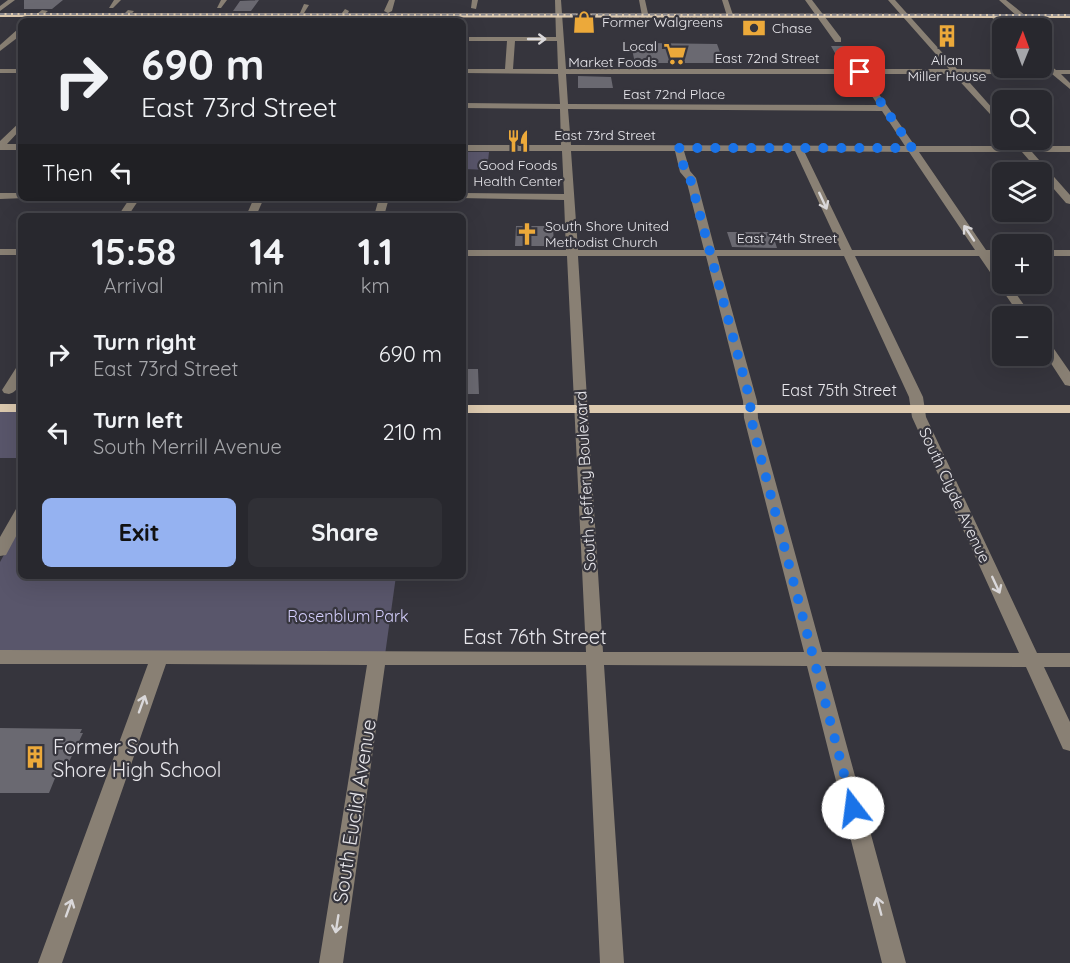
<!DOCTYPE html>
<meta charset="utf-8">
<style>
:root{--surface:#28282e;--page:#303036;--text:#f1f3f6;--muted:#a5a6aa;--line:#44444a;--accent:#95b2f1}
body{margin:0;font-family:Quicksand,sans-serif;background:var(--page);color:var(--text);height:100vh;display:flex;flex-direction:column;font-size:22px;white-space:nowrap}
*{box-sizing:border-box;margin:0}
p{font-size:20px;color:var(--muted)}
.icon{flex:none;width:33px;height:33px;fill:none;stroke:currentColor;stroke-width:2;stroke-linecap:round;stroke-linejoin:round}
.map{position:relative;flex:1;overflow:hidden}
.sheet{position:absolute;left:18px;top:213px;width:448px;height:366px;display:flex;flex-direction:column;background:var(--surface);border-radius:9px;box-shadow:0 6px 24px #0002,0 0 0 2px var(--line)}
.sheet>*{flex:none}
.top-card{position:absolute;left:18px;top:18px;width:448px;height:183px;border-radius:9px;box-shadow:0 6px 24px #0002,0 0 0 2px var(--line);background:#28282e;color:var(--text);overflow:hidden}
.needle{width:39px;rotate:1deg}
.tools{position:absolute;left:992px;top:18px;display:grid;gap:12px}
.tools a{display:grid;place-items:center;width:60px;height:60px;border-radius:9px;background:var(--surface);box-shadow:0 6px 24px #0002,0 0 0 2px var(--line);font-size:30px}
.pin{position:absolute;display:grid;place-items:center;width:51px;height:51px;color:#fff;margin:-26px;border-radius:12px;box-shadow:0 3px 9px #0006}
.me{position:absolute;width:66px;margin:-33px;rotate:345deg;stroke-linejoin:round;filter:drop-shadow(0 0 4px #0008)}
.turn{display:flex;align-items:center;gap:21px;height:126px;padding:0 24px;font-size:27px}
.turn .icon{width:78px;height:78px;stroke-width:2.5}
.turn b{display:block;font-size:42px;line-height:51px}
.then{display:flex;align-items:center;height:57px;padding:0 24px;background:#0003;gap:12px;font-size:22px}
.eta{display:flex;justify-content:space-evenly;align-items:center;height:102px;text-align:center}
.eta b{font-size:36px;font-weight:700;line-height:42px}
.primary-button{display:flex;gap:12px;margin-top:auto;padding:12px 24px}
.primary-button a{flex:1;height:69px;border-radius:9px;background:var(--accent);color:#111;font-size:24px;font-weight:700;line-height:69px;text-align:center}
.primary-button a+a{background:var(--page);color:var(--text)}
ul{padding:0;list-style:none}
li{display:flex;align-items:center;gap:18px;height:78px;padding:0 24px}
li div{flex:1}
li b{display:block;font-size:22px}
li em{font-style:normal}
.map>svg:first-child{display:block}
.green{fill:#59566b}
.building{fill:#6a6971}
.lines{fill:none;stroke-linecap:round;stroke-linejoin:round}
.minor{fill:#898074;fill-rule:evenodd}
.major{fill:#dcc9af;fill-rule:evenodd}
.rail{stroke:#88878e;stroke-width:2;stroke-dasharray:4.5 2;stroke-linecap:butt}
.oneway{stroke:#dad8da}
.route{stroke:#1a73e8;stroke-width:10;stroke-dasharray:0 18}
.labels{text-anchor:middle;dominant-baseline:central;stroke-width:4.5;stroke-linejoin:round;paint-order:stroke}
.far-poi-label{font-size:14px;fill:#e8e7ec;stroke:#36353d;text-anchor:start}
.far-street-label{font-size:14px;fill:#e8e7ec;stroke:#36353d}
.street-label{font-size:16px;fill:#e8e7ec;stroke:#36353d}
.park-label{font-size:16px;fill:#d4cefc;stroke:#36353d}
.near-street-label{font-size:20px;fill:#e8e7ec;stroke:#36353d}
.near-poi-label{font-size:20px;fill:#e8e7ec;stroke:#36353d;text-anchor:start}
</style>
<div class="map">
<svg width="1070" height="963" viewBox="0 0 1070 963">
<rect width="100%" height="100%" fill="#36353d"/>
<path class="green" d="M464 152H489L487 170 464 169Z
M0 411H21V458H0Z
M21 524V576H396L385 655H0V562Z"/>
<path class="building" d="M24 0H63L52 9H24Z
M259 0 251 11H233L240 1Z
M647 43 717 44 724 63H635L631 45Z
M831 46H867L874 55H865L872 66 850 65 844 55H836Z
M578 76 611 77 613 88H578Z
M516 226H553L554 246H515Z
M727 232H772L777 248 732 247Z
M464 369H478L479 394H464Z
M0 728 82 729 80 733H83L67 766H60L49 793H0Z"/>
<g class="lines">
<path class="minor" d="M8 0H15L0 11V6Z
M114 0H121L113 8H109Z
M221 0H227L221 8H217Z
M389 0H395L392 11 388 13 384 11Z
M472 0H478L476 9 471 8Z
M555 0H561L566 69H949L888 0H895L957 69 1047 70 1041 64V58L1056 70H1070V74H1061L1070 83V89L1052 74H962L1002 119V127L953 74H865L915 146H1017L1015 144 1020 141 1027 146H1070V152H1032L1070 195V204L1066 203 1022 152H919L986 250H1002V256H990L1002 274V284H1009L1032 316H1020L979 256H855L923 397 926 417 1037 653H1070V667H1044L1070 722V751L1063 749 1026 667 825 666 906 963H882L807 666 604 665 624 963H600L586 665H385L343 963H319L367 665 166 664 62 963H38L148 664H0V650L586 652 567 256H464V250H566L564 200 460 198H464V193L564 194 562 151H464V145H561L560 109 464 108V103L560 104 558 74 464 73V69H505L507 41H469V37H556ZM515 41H557L558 69H513ZM566 74H857L878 105 568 104ZM568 109 882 111 905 146 571 145ZM571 151H675L680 172 686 179 704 250H578ZM684 151H795L841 250H715L696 178 690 171ZM804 151 909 152 975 250H852ZM578 256H706L743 401 744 418 804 652H603ZM717 256H844L909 397 912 417 1019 653 822 652 758 418 757 401Z
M639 0H645L649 18 642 16Z
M722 0H728L734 18 727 16Z
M805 0H812L841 38V42H835Z
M999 0H1006L1026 16 1019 18Z
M304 4 309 5 304 13H300Z
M345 9 349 11 344 21H336Z
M42 10 48 11 36 21H28Z
M128 10 134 11 125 21H117Z
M994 14H997L1010 28H1003L990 16Z
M18 29H21V35L0 51V45Z
M0 69H21V73H0Z
M21 121V129L7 144H21V150H0V141Z
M0 193H21V198H25L0 199Z
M130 198H140L128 216H118Z
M254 198H264L256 216H246Z
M379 198H389L384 216H374Z
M0 249H21V255H0Z
M1041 250H1070V256H1041Z
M1041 335 1045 336 1070 372V386L1065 385 1041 348Z
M21 367C21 377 21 391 9 394L4 393 2 390 16 368Z
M21 508V527L6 555 0 556V537L16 509Z"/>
<path class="major" d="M0 13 1070 14V18L0 17Z
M0 404H21V412H0Z
M464 405H1070V413H464Z"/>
<path class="rail" d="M0 14 1070 15"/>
</g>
<defs><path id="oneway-shaft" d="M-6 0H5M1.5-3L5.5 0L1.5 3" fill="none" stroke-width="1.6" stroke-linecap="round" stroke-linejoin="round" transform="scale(1.5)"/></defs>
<g class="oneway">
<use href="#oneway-shaft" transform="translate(537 39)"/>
<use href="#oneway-shaft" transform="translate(823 201) rotate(65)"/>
<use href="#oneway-shaft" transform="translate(969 233) rotate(-124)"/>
<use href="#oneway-shaft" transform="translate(996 585) rotate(65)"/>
<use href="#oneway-shaft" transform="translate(142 704) rotate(-70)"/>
<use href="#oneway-shaft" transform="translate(879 906) rotate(-105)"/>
<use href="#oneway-shaft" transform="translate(69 908) rotate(-70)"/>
<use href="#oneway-shaft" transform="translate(337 924) rotate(99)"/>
</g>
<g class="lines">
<path class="route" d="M853 808 757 443 751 418 750 400 690 178 685 172 679 148H912L860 72"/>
</g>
<defs>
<g id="shop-bare" transform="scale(1.8)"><path d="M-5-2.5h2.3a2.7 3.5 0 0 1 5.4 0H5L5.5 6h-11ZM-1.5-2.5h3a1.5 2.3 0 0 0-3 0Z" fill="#eca93a" stroke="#36353d" stroke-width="2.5" paint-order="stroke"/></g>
<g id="bank-bare" transform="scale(1.8)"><path d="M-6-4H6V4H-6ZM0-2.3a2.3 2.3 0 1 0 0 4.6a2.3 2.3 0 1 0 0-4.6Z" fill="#eca93a" stroke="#36353d" stroke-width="2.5" paint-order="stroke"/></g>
<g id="building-bare" transform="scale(1.8)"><path d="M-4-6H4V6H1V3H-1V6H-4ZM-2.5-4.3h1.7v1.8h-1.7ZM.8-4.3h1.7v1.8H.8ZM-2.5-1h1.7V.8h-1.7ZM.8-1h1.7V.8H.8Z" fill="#eca93a" stroke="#36353d" stroke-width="2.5" paint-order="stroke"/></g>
<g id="supermarket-bare" transform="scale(1.8)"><path d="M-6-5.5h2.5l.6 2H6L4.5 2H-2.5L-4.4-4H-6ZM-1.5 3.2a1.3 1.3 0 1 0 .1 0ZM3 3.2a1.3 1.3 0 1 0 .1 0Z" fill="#eca93a" stroke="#36353d" stroke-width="2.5" paint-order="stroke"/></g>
<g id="restaurant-bare" transform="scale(1.8)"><path d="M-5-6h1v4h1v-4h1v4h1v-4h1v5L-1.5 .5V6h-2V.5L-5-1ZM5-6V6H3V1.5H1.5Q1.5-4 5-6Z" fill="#eca93a" stroke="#36353d" stroke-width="2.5" paint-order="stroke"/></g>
<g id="church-bare" transform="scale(1.8)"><path d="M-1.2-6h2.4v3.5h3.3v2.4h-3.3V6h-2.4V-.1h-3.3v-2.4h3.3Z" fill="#eca93a" stroke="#36353d" stroke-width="2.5" paint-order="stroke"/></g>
</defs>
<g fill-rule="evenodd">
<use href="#shop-bare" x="584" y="22"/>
<use href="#bank-bare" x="754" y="28"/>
<use href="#building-bare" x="947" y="36"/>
<use href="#supermarket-bare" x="675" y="54"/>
<use href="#restaurant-bare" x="518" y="141"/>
<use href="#church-bare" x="527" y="234"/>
<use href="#building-bare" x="35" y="757"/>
</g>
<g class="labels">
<g class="far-poi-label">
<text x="602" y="22">Former Walgreens</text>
<text x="772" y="28">Chase</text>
<text x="657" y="46" text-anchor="end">Local<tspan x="657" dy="16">Market Foods</tspan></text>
<text x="947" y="60" text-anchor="middle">Allan<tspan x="947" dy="16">Miller House</tspan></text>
<text x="518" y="165" text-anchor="middle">Good Foods<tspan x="518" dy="16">Health Center</tspan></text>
<text x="545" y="226">South Shore United<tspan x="545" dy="16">Methodist Church</tspan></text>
</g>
<g class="far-street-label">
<text x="767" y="58">East 72nd Street</text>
<text x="674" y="94">East 72nd Place</text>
<text x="605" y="135">East 73rd Street</text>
<text x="787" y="238">East 74th Street</text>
</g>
<g class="street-label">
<text x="839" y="390">East 75th Street</text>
<text transform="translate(585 481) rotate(-93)">South Jeffery Boulevard</text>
<text transform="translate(955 495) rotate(65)">South Clyde Avenue</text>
</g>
<g class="park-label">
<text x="348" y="616">Rosenblum Park</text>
</g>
<g class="near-street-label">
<text x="535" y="636">East 76th Street</text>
<text transform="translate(354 811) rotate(-81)">South Euclid Avenue</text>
</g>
<g class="near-poi-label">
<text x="53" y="746">Former South<tspan x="53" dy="23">Shore High School</tspan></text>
</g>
</g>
</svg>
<div class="tools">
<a><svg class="needle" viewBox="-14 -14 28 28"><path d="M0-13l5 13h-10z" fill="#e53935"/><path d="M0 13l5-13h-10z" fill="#a5a6aa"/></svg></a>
<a><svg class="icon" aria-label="search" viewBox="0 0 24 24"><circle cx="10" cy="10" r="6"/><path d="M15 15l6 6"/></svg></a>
<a><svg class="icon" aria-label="layers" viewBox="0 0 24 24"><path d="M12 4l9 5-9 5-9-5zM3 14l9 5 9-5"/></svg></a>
<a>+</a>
<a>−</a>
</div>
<div class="pin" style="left:860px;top:72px;background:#d93025"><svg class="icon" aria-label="arrive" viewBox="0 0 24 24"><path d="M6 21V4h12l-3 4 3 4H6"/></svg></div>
<svg class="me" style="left:853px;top:808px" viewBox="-20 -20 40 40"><circle r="19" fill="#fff"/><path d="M0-13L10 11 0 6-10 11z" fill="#1a73e8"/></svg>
<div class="top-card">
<div class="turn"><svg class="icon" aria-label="right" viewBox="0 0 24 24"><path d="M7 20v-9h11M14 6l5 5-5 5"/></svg><div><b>690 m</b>East 73rd Street</div></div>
<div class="then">Then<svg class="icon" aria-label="left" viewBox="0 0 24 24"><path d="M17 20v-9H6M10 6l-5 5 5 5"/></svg></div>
</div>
<section class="sheet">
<div class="eta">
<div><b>15:58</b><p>Arrival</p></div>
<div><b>14</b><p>min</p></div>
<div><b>1.1</b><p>km</p></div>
</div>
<ul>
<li><svg class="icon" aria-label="right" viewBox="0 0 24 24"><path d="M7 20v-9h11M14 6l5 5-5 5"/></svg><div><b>Turn right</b><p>East 73rd Street</p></div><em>690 m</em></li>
<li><svg class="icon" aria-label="left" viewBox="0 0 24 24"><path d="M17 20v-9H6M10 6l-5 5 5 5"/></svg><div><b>Turn left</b><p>South Merrill Avenue</p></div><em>210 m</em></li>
</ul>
<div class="primary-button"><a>Exit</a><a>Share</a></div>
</section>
</div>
